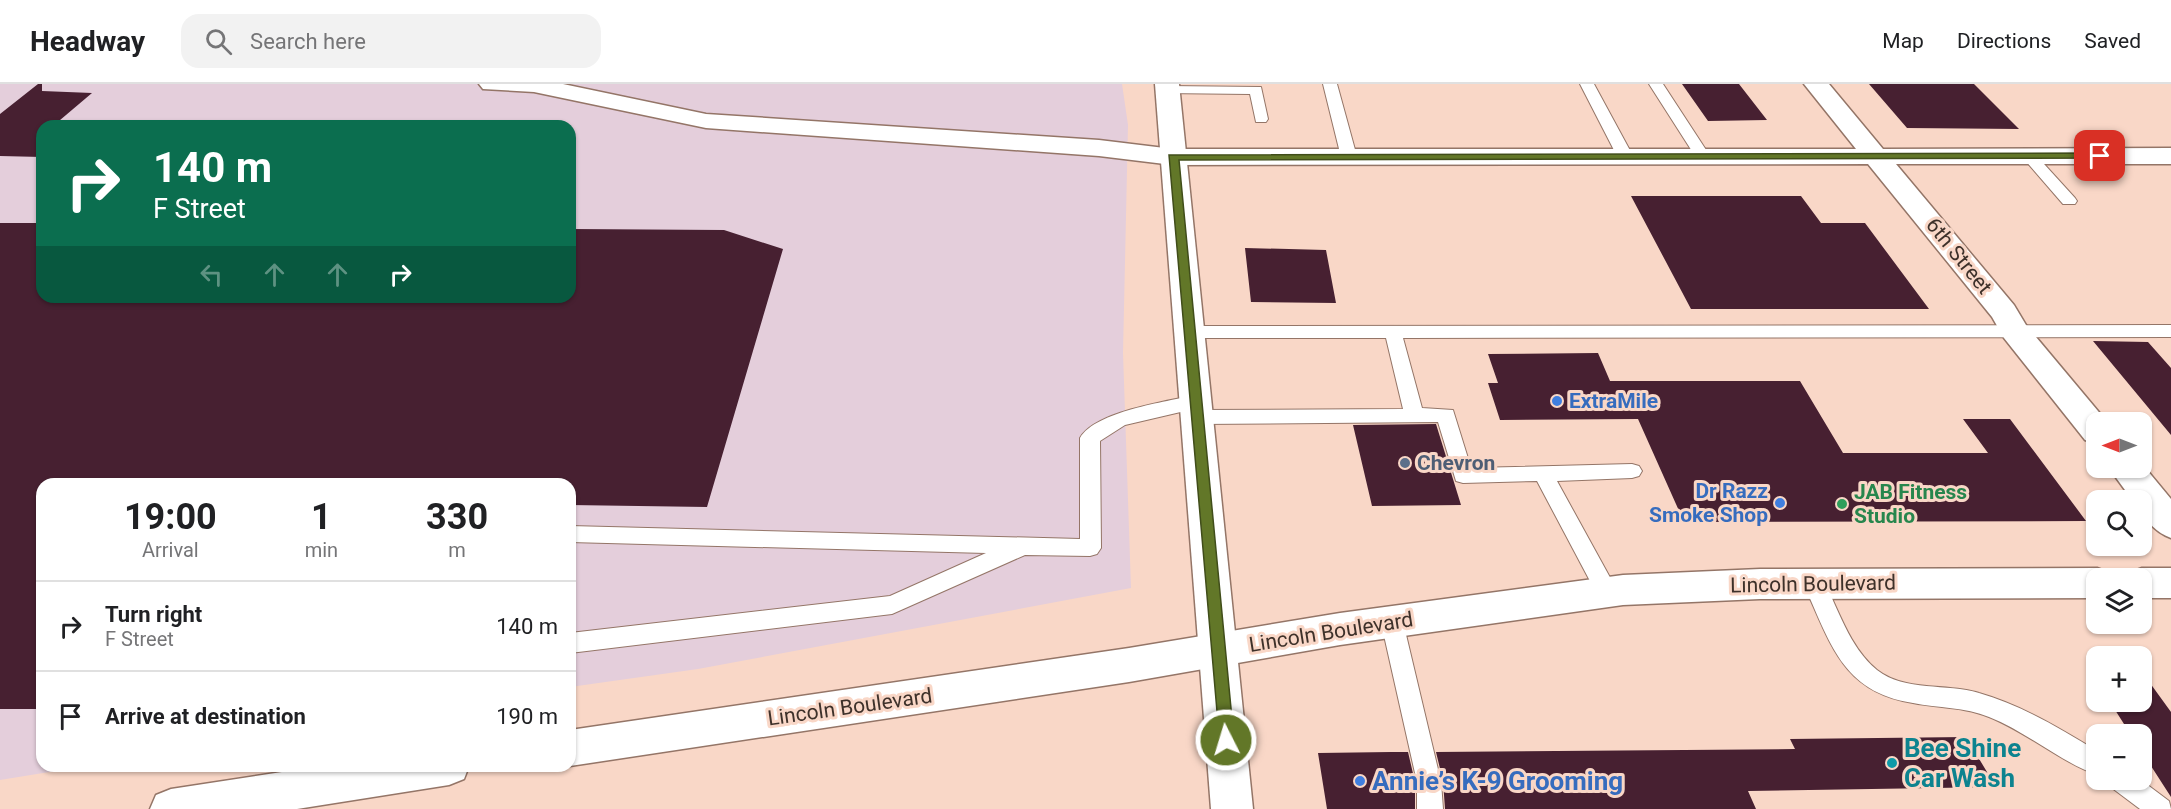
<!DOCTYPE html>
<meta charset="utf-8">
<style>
:root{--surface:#fff;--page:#f2f2f2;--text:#202124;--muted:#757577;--line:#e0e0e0}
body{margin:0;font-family:Roboto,sans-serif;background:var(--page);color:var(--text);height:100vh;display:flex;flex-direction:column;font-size:22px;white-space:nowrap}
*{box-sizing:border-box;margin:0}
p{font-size:20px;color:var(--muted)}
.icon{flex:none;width:33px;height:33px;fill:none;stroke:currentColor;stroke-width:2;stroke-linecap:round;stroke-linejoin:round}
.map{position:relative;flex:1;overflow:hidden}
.drawer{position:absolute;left:36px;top:394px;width:540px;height:294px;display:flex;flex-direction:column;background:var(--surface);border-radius:18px;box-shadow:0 2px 4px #0004}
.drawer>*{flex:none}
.hud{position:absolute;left:36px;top:36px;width:540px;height:183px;border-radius:18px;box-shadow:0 2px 4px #0004;background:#0b6e4f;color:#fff;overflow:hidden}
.needle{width:39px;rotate:270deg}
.controls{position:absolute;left:2086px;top:328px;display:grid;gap:12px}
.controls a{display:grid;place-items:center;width:66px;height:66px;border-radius:12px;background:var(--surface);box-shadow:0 2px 4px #0004;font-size:30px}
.pin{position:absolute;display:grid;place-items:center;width:51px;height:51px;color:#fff;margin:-26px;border-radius:12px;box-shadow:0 3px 9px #0006}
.me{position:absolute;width:66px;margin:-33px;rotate:355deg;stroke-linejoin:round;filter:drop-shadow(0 0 4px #0008)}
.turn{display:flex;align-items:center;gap:21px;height:126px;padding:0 18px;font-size:27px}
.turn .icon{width:78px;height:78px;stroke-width:2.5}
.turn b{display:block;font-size:42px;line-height:51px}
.lanes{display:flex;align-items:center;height:57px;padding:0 18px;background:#0003;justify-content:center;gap:30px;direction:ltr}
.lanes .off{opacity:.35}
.eta{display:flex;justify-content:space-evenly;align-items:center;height:102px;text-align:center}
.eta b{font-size:36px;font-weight:700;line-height:42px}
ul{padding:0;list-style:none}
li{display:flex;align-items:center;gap:18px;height:90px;padding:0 18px;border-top:2px solid var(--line)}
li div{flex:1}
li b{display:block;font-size:22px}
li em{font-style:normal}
header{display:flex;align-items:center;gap:36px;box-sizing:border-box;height:84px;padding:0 30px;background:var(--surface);border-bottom:2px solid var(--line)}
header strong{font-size:28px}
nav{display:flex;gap:33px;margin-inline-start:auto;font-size:21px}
.search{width:420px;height:54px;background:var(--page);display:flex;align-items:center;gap:15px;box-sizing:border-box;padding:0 21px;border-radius:18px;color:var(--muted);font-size:22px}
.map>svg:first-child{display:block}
.industrial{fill:#e4cedb;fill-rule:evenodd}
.building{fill:#472031}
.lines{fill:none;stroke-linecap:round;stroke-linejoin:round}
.lane-casing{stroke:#947567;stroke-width:2}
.street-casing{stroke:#947567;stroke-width:3}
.secondary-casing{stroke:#947567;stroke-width:3}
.primary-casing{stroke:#947567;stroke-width:3}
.lane{fill:#fff;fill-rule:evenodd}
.street{fill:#fff;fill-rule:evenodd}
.secondary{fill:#fff;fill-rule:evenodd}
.primary{fill:#fff;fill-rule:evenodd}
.route{fill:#627728;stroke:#404d1a;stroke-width:1.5}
.shop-dot{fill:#3f7fe0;stroke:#f9d7c7;stroke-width:2}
.service-dot{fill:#5c6f8a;stroke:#f9d7c7;stroke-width:2}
.leisure-dot{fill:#2e9e5b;stroke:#f9d7c7;stroke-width:2}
.culture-dot{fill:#0f9aa8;stroke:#f9d7c7;stroke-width:2}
.labels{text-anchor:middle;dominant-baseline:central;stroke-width:6;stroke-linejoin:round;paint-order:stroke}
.street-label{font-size:21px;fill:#3e312a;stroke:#f9d7c7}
.shop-label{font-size:21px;font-weight:bold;fill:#366cbe;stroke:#f9d7c7;text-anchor:start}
.service-label{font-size:21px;font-weight:bold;fill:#4e5e75;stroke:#f9d7c7;text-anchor:start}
.leisure-label{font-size:21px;font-weight:bold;fill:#27864d;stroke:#f9d7c7;text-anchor:start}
.near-culture-label{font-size:26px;font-weight:bold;fill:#0d838f;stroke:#f9d7c7;text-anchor:start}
.near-shop-label{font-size:26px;font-weight:bold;fill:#366cbe;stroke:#f9d7c7;text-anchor:start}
</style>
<header>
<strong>Headway</strong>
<div class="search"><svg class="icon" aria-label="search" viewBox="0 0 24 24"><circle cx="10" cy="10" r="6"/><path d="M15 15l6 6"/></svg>Search here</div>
<nav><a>Map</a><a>Directions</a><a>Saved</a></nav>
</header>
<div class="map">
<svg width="2171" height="725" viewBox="0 0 2171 725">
<rect width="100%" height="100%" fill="#f9d7c7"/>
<path class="industrial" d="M0 0H1122L1128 41 1123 269 1131 504 698 585 570 603V400H42V682L80 683 0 696ZM42 42H570V213H42Z"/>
<path class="building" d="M38 0H42V7L92 9 53 42H42V73L0 72V30Z
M1682 0H1739L1767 36 1708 37Z
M1869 0H1974L2019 45 1907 44Z
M1631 112H1801L1821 139H1865L1929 225H1691Z
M0 139H42V213H570V145L724 146 783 165 707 423 570 421V400H42V625H0Z
M1245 164 1326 166 1336 219 1251 218Z
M2093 257 2148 258 2171 284V351Z
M1598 269 1610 297H1800L1843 369H1988L1963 335H2010L2086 437 1684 438 1638 335 1500 336 1488 299H1498L1488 270Z
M1436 340 1461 421 1372 422 1353 341Z
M2142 588 2171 628V713L2142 668V651H2131L2110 618H2142Z
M1966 653 1996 703 1748 707 1756 725H1445L1443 697 1436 668 1795 665 1790 655Z
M1391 668H1408L1415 698V725H1327L1318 669Z"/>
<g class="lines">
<g class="lane-casing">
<path id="lane" d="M1323 0H1337L1357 73 1354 76 1349 78 1341 73Z
M1580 0H1594L1633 72 1630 75 1625 77 1617 72Z
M1649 0H1663L1710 72 1707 75H1697Z
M1167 2 1261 3 1268 35 1266 38H1256L1250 10 1162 9V3Z
M2029 67 2034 69 2075 114 2077 117 2075 120H2063L2024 75 2021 72Z
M2171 241V253L1403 254 1422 324 1453 326 1471 384 1632 380 1639 382 1642 387 1639 392 1632 394 1557 397 1618 508 1615 514 1607 517 1599 514 1537 397 1463 399 1456 397 1438 338 1197 340 1190 338 1187 333 1190 328 1197 326 1403 325 1386 254H1189L1180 248 1189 242Z
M1195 311 1202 313 1204 318 1202 323 1125 341 1100 357 1101 464 1097 470 1090 472 1025 471 892 530 570 569V549L890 512 986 469 570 458V442L1080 455V354C1096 327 1166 318 1195 311Z
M1814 490 1822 493C1838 524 1849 563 1877 586 1905 608 1947 599 1979 609 2021 621 2059 644 2097 667V691C2059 677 2027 648 1989 633 1965 623 1938 624 1913 619 1841 608 1830 557 1803 499L1806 493Z
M1392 529 1400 531 1403 538 1441 698 1443 725H1417V698L1381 538 1384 531Z
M2109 696H2141L2169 717 2171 725H2140L2112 704Z"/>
</g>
<g class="street-casing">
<path id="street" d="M479 0H563L706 30 1099 56 1173 65H1856L1804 0H1829L1883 65 2171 64V80H1896L2014 221 2026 241 2108 339H2097V360L2085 356 2004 254 1992 233 1868 80 1173 81 1099 72 706 44 534 8 483 5Z
M2142 380 2171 415V454C2155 448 2142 435 2142 417H2133L2109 384H2142Z"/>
</g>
<g class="secondary-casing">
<path id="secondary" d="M1155 0H1179L1253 725H1211Z"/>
</g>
<g class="primary-casing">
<path id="primary" d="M2097 484 2110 489 2113 495H2097V514L1760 515 1623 521 1340 561 1129 598 570 682V646L1129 564 1340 529 1623 491 1760 485Z
M2142 484H2171V514H2142V495H2126L2129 489Z
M321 682H469L464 695 449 701 297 725H150L156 711 171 705Z"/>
</g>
<use href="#lane" class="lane"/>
<use href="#street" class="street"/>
<use href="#secondary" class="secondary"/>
<use href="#primary" class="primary"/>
</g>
<path class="route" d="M2100 69 2105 72 2104 74 1179 76 1234 656 1232 662 1226 664 1220 662 1169 71Z"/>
<g class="shop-dot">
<circle cx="1557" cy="317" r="6"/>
<circle cx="1780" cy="419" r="6"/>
<circle cx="1360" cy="697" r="6"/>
</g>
<circle class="service-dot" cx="1405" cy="379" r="6"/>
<circle class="leisure-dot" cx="1842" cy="420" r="6"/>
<circle class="culture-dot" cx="1892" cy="679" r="6"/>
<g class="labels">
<g class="street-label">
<text transform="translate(1959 172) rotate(51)">6th Street</text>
<text transform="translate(1813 500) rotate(-1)">Lincoln Boulevard</text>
<text transform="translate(1331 548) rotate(-9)">Lincoln Boulevard</text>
<text transform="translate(850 623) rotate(-8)">Lincoln Boulevard</text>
</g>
<g class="shop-label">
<text x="1569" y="317">ExtraMile</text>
<text x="1768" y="407" text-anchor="end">Dr Razz<tspan x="1768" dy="24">Smoke Shop</tspan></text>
</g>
<g class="service-label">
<text x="1417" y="379">Chevron</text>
</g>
<g class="leisure-label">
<text x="1854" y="408">JAB Fitness<tspan x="1854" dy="24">Studio</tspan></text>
</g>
<g class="near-culture-label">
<text x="1904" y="664">Bee Shine<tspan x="1904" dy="30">Car Wash</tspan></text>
</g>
<g class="near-shop-label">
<text x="1372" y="697">Annie’s K-9 Grooming</text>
</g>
</g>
</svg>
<div class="controls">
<a><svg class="needle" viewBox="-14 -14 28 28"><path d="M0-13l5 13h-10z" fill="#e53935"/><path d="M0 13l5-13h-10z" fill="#757577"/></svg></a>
<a><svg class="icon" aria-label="search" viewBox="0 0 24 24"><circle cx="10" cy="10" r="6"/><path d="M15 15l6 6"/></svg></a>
<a><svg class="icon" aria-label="layers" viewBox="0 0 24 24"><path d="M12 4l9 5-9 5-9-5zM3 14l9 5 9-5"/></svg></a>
<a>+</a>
<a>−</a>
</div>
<div class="pin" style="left:2100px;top:72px;background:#d93025"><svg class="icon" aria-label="arrive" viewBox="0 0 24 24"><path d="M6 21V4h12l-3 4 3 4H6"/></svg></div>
<svg class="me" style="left:1226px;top:656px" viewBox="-20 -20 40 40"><circle r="17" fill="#627728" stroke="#fff" stroke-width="3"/><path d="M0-11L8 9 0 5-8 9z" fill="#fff"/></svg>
<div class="hud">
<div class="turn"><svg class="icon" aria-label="right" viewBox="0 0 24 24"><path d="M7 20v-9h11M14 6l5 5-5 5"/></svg><div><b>140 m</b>F Street</div></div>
<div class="lanes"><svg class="icon off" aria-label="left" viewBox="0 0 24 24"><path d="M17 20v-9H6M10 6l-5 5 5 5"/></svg><svg class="icon off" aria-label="ahead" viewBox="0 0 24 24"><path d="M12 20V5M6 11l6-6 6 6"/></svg><svg class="icon off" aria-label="ahead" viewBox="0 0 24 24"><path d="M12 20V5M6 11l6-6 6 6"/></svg><svg class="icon" aria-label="right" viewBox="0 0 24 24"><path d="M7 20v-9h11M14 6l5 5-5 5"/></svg></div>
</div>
<section class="drawer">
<div class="eta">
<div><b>19:00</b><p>Arrival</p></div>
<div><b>1</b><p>min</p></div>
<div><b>330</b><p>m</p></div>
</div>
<ul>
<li><svg class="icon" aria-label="right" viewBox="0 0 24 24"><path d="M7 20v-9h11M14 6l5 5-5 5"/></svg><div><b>Turn right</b><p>F Street</p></div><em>140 m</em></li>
<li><svg class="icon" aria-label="arrive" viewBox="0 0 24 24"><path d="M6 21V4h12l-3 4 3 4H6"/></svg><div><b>Arrive at destination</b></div><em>190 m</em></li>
</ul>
</section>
</div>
